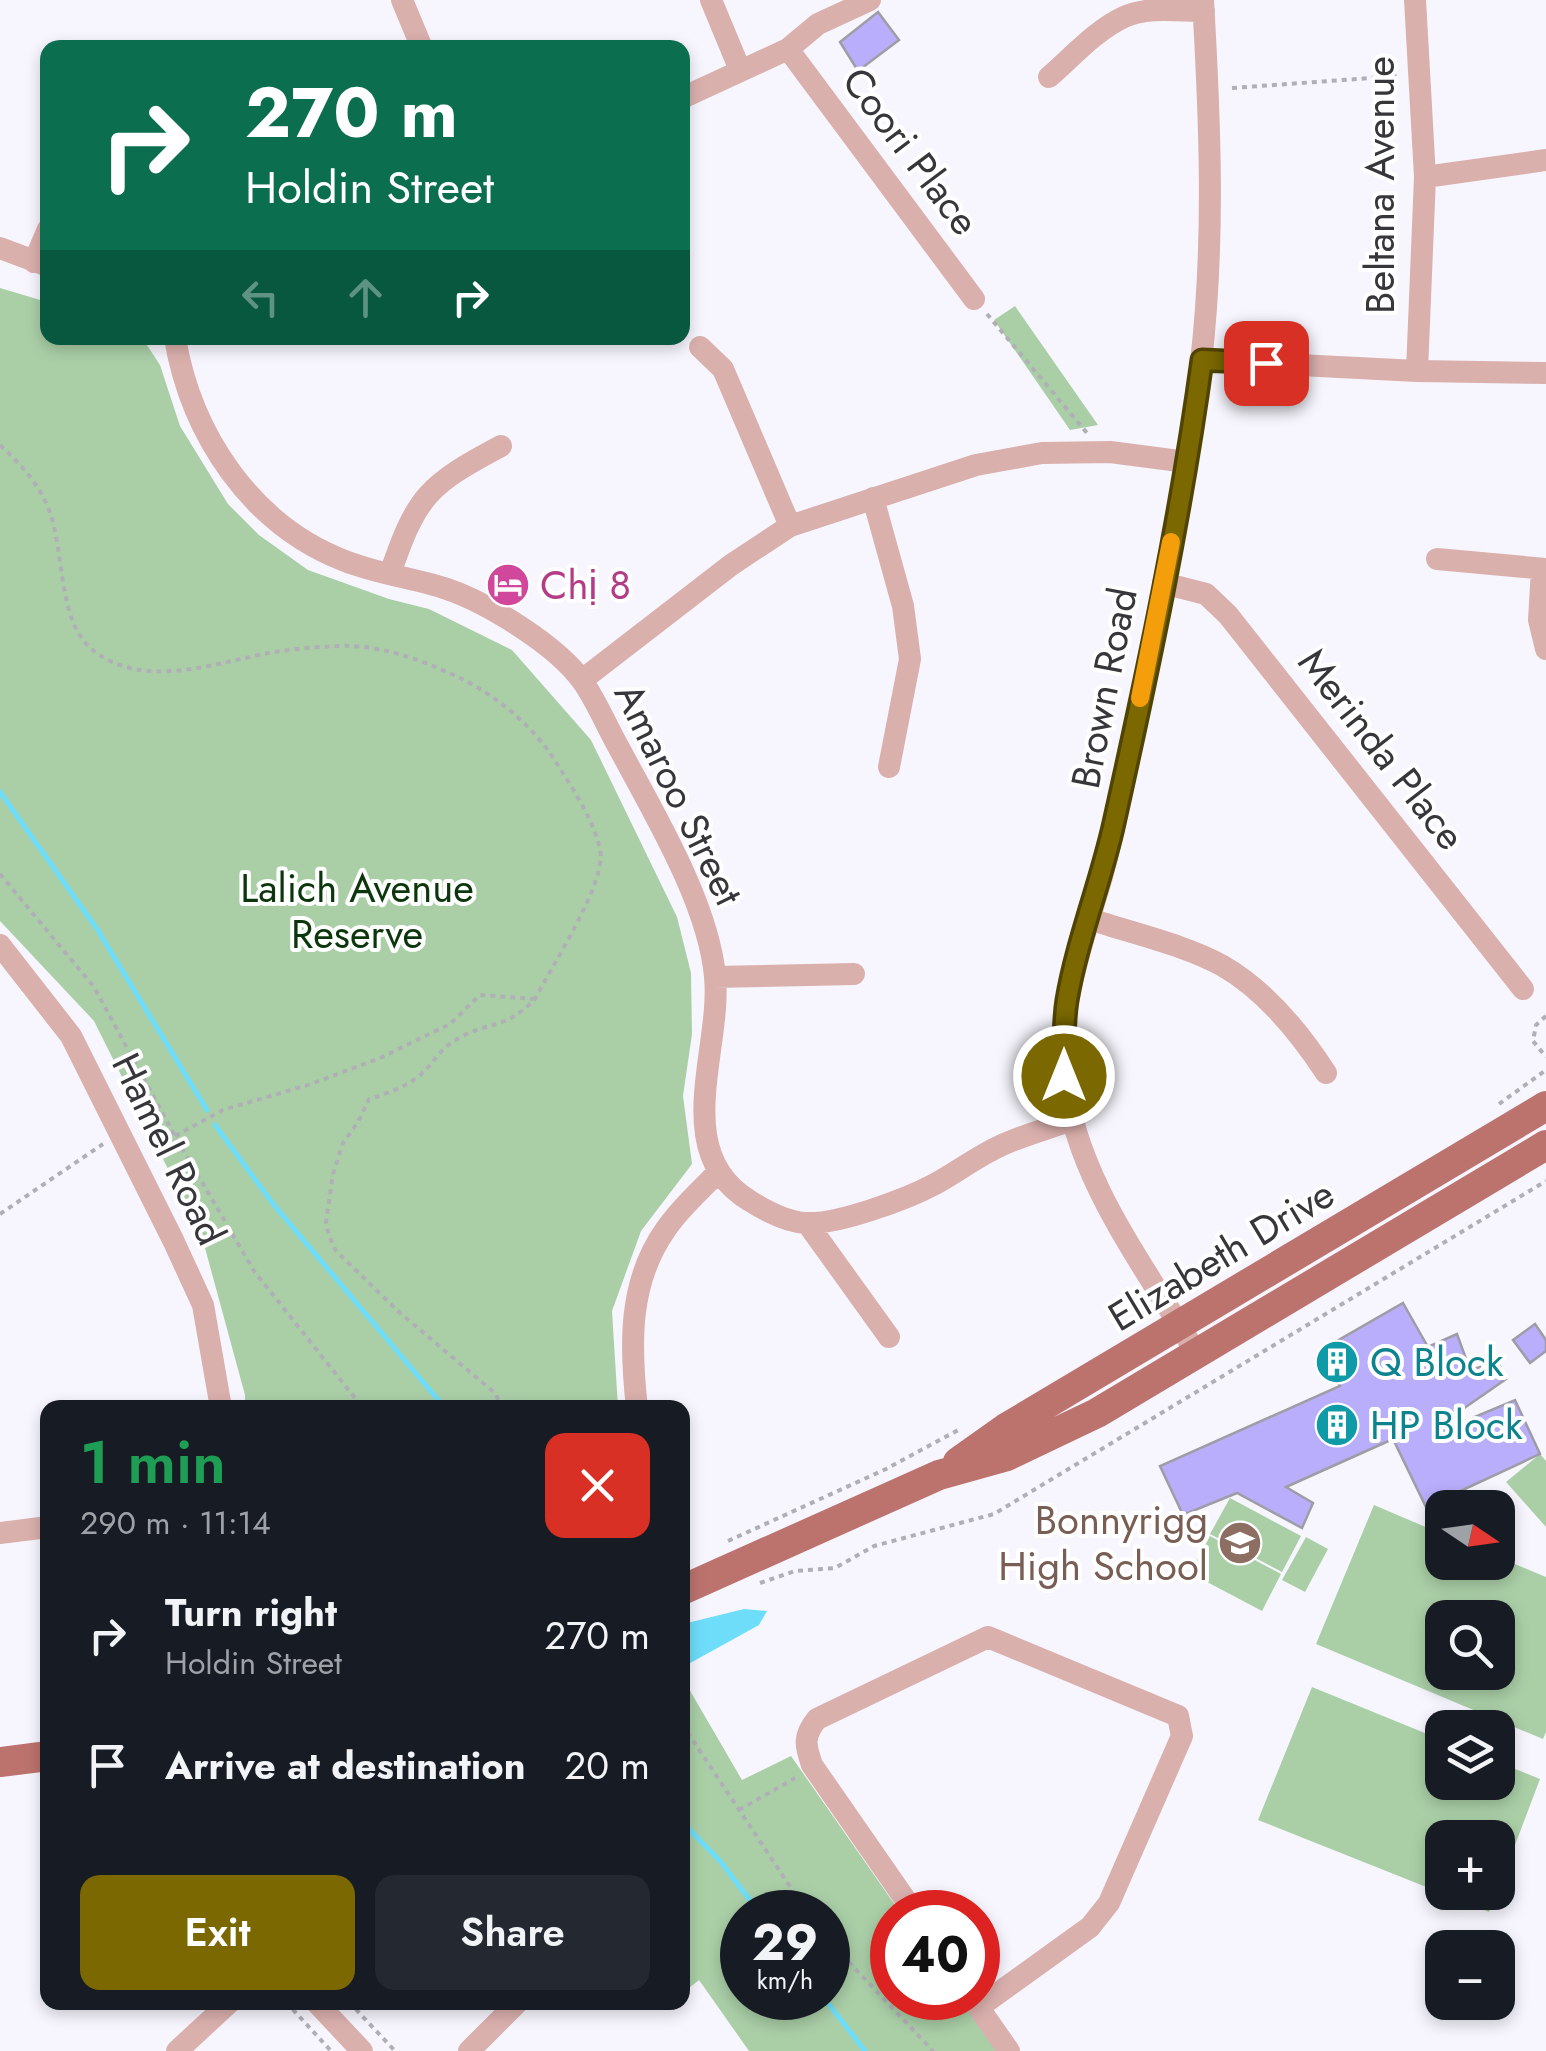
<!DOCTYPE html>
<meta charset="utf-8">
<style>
:root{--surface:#171b24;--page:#242831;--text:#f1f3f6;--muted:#9ea1a6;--accent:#7b6800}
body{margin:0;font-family:Jost,sans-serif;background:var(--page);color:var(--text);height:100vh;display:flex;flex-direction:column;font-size:38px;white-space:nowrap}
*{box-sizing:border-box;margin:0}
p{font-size:32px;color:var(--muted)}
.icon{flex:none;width:55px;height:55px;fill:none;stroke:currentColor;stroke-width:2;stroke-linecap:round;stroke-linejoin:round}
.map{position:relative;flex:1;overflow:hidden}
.drawer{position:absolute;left:40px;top:1400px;width:650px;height:610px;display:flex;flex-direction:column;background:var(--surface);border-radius:20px;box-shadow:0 5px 15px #0003}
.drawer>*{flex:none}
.hud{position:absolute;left:40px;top:40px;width:650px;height:305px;border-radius:20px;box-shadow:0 5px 15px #0003;background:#0b6e4f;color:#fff;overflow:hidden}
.needle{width:65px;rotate:103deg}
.buttons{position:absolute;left:1425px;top:1490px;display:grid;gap:20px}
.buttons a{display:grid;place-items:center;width:90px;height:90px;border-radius:20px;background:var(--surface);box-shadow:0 5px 15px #0003;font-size:50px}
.speed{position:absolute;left:720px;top:1890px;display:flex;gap:20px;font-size:50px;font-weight:700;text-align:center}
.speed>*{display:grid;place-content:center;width:130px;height:130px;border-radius:50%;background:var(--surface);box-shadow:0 5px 15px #0003;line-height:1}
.speed small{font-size:25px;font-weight:400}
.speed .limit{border:15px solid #d22;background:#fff;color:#111}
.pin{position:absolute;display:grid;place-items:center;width:85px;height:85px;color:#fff;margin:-42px;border-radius:20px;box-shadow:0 5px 15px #0006}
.me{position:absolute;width:110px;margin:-55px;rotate:0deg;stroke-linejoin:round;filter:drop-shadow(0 0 8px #0008)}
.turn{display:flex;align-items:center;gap:35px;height:210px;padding:0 40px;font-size:45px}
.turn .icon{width:130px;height:130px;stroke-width:2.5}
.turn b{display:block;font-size:70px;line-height:85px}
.lanes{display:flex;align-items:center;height:95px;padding:0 40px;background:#0003;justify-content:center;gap:50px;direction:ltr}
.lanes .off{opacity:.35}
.round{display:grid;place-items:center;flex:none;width:105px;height:105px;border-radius:20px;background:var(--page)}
.head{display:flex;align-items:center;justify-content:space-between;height:170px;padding:0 40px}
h1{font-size:60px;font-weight:600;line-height:75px;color:#1e9e55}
.primary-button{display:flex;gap:20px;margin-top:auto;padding:20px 40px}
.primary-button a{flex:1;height:115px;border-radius:20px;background:var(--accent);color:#fff;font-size:40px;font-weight:600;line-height:115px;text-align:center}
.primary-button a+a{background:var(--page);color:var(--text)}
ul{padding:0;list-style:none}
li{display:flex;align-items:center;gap:30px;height:130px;padding:0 40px}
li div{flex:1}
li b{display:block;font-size:38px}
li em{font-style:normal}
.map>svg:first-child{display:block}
.green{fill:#aacfa7;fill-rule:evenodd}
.water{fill:#6eddf9}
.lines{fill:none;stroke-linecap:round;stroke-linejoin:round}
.stream{stroke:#6eddf9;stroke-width:5}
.building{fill:#b8aefb;stroke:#9e9da6;stroke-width:2.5}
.path{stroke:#b0afb6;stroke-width:4;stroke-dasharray:5 5;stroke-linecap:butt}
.minor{stroke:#dab0ad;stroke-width:22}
.major{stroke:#bc736e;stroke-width:30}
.route-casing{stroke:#504400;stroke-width:25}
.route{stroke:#7b6800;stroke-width:18}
.slow{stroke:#f59e0b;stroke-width:18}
.labels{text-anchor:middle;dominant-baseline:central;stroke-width:8;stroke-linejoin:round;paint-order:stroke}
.street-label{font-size:40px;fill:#37373b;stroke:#fff}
.hotel-label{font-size:40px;fill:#b23c85;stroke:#fff;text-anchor:start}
.park-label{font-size:40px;fill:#0c360c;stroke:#fff}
.culture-label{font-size:40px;fill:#0d838f;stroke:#fff;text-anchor:start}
.education-label{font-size:40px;fill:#785e54;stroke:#fff;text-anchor:end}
</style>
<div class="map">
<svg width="1546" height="2051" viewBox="0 0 1546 2051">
<rect width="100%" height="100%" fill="#f7f6fe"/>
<path class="green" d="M0 288 47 302 48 338H138L145 342 160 365 180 426 228 504 259 535 308 570 389 599 429 609 512 650 591 740 677 917 691 973 692 1034 683 1096 692 1164 641 1231 612 1311 618 1407H245V1395L202 1237 94 1021 0 921Z
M1015 306 1098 425 1070 430 994 320Z
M1540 1454 1546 1461V1527L1506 1482Z
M1230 1498 1301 1536 1282 1572 1210 1534Z
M1374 1505 1442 1534V1562H1498V1557L1546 1577V1732L1543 1739 1316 1644ZM1442 1618H1498V1672H1442Z
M1210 1536 1281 1574 1262 1611 1190 1573Z
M1306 1537 1328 1549 1305 1592 1282 1580Z
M682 1677 742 1780 791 1756 900 1912H892V1998H959L997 2051H749L699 1980 684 1992ZM742 1912H828V1998H742Z
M1312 1687 1442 1740V1782H1498V1762L1540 1779 1498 1890V1838H1442V1892L1496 1893 1489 1912 1258 1820Z"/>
<path class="water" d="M744 1609 767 1611 759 1625 683 1667V1624Z"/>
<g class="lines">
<path class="stream" d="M0 792 97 929 207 1110
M215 1125 274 1205 445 1408
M682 1822 720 1861 759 1912
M824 1998 865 2051"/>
</g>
<path class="building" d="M878 12 899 40 858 71 840 42Z
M1403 1303 1428 1347 1457 1334 1470 1370 1498 1362 1506 1379 1447 1420 1451 1427 1515 1400 1540 1454 1426 1507 1393 1439 1286 1487 1313 1503 1302 1528 1237 1493 1183 1515 1160 1466 1340 1386 1322 1355 1339 1344 1337 1341Z
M1535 1324 1546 1340V1351L1530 1363 1513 1340Z"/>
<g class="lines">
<path class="path" d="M1232 88 1399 76
M987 314 1087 433
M0 445C21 465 38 482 49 510 65 551 57 624 94 651 145 690 214 663 269 653 291 649 315 647 337 646 380 644 422 660 460 678 497 696 534 727 556 762 572 788 593 818 600 849 608 881 551 967 535 999 505 1030 489 1021 459 1038 436 1051 435 1063 419 1076 404 1088 386 1094 369 1099L358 1122 343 1143 333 1174 326 1222 329 1236 336 1251 399 1312 496 1394 501 1408
M0 874 94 987 175 1136 254 1271 363 1408
M1546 1016 1536 1025 1533 1041 1546 1057
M1499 1104 1546 1070
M175 1136 223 1110 311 1084 380 1058 450 1024 480 995 535 999
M0 1214 103 1144
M728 1541 886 1469 962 1428
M760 1583 795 1571 835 1568 874 1546 994 1514 1546 1181
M682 1724 807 1912
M739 1810 795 1778
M828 1940 933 2051
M286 2002 331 2051
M349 2002 395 2051"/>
<path class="minor" d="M402 0 422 48
M711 0 740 70
M1415 0 1425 177 1417 371
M788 49 974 299
M1049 77C1072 57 1096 30 1124 17 1147 6 1179 11 1204 11
M682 98 788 49 818 24 870 0
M1425 177 1546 160
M0 248 48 266
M34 262 48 229
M175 338C191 434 251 525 345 561 378 574 414 578 447 589 488 603 558 646 583 682 597 702 607 727 619 748 653 812 709 904 715 977 722 1049 669 1153 750 1201 766 1211 786 1222 806 1223 837 1225 907 1199 935 1184 957 1172 978 1156 1000 1146 1023 1135 1048 1129 1071 1120
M700 347 723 369 790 526
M1202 360 1417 371 1546 373
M873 498 903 606 910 659 889 767
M1437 559 1546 569
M1542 569 1539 620 1546 649
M390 574C417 495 428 485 501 446
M1163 583 1206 594 1228 615 1523 989
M582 680 731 565 790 526 976 465 1042 453 1110 452 1187 462
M1090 919C1131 933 1186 945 1223 966 1266 991 1300 1033 1326 1073
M0 945 71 1036 174 1242 203 1305 221 1408
M715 977 854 974
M807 1223 889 1337
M1197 1355C1147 1268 1076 1181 1065 1079 1057 1007 1084 940 1103 873 1115 829 1123 784 1132 740 1157 614 1187 489 1201 362 1215 241 1210 121 1203 0
M637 1408C630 1346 628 1282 666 1229 680 1208 701 1190 718 1172
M0 1533 48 1527
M914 1912 812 1765C805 1745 803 1736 817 1719L988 1637 1178 1716 1182 1736 1109 1903 1090 1927 979 2007
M972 1998 1009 2051
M316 2002 362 2051
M177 2051 230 2002
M469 2051 518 2002"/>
<path class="major" d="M958 1462 1006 1428 1546 1106
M682 1590 939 1475 1007 1456 1097 1413 1546 1145
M0 1762 48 1756"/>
</g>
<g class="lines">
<g class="route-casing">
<path id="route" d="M1064 1076C1064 1050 1063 1025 1067 1000 1077 941 1101 882 1114 823 1148 670 1181 515 1202 360L1266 363"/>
</g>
<use href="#route" class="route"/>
<path class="slow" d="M1140 698 1171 542"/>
</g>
<defs>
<g id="hotel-disc" transform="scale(2.25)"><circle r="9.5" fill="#d1479c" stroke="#fff"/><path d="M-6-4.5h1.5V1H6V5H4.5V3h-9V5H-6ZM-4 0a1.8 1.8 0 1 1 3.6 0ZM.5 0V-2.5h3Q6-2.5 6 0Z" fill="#fff"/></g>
<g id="building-disc" transform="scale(2.25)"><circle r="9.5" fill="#0f9aa8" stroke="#fff"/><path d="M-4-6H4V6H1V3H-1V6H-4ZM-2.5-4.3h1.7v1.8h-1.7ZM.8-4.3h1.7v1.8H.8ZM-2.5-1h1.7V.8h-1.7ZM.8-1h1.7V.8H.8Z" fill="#fff"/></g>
<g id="school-disc" transform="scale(2.25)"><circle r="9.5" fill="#8d6e63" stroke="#fff"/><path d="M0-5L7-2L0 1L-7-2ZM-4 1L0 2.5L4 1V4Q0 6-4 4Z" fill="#fff"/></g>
</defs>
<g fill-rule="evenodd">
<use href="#hotel-disc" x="508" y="585"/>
<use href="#building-disc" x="1337" y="1362"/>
<use href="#building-disc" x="1337" y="1425"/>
<use href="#school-disc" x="1240" y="1543"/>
</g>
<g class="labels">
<g class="street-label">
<text transform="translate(911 151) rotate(53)">Coori Place</text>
<text transform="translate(1380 185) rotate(-90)">Beltana Avenue</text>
<text transform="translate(1104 688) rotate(-79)">Brown Road</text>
<text transform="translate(1382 749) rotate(52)">Merinda Place</text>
<text transform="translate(679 794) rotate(64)">Amaroo Street</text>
<text transform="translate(169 1149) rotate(64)">Hamel Road</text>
<text transform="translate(1221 1255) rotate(-31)">Elizabeth Drive</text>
</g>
<g class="hotel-label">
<text x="540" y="585">Chị 8</text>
</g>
<g class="park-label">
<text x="357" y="888">Lalich Avenue<tspan x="357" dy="46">Reserve</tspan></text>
</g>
<g class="culture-label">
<text x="1370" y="1362">Q Block</text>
<text x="1370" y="1425">HP Block</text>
</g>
<g class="education-label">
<text x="1208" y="1520">Bonnyrigg<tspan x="1208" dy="46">High School</tspan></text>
</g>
</g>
</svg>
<div class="buttons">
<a><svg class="needle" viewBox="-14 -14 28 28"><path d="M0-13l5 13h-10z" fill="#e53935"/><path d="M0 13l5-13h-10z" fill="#9ea1a6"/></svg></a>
<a><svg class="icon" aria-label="search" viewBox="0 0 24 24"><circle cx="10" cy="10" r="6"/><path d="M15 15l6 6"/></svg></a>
<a><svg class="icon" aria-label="layers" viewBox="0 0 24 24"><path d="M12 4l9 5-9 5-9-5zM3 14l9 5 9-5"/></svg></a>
<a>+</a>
<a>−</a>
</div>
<div class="speed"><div>29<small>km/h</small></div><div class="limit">40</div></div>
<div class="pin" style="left:1266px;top:363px;background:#d93025"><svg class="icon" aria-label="arrive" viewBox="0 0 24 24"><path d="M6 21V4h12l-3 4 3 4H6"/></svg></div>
<svg class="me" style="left:1064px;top:1076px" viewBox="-20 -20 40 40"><circle r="17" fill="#7b6800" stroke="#fff" stroke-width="3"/><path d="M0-11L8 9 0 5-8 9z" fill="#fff"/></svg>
<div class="hud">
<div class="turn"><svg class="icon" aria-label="right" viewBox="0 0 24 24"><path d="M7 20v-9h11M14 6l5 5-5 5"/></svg><div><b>270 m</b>Holdin Street</div></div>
<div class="lanes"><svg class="icon off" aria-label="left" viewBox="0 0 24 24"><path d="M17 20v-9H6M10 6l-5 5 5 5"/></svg><svg class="icon off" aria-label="ahead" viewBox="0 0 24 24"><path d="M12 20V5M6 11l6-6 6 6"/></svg><svg class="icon" aria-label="right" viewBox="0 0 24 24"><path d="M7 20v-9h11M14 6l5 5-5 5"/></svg></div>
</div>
<section class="drawer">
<div class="head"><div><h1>1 min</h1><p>290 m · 11:14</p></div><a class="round" style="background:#d93025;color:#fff"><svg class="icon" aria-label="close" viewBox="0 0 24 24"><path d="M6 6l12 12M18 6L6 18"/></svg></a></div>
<ul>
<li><svg class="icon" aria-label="right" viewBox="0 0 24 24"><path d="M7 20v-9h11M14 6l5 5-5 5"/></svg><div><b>Turn right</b><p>Holdin Street</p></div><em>270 m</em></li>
<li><svg class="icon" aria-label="arrive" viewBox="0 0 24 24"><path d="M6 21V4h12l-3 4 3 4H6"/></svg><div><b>Arrive at destination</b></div><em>20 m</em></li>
</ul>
<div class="primary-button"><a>Exit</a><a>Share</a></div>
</section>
</div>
